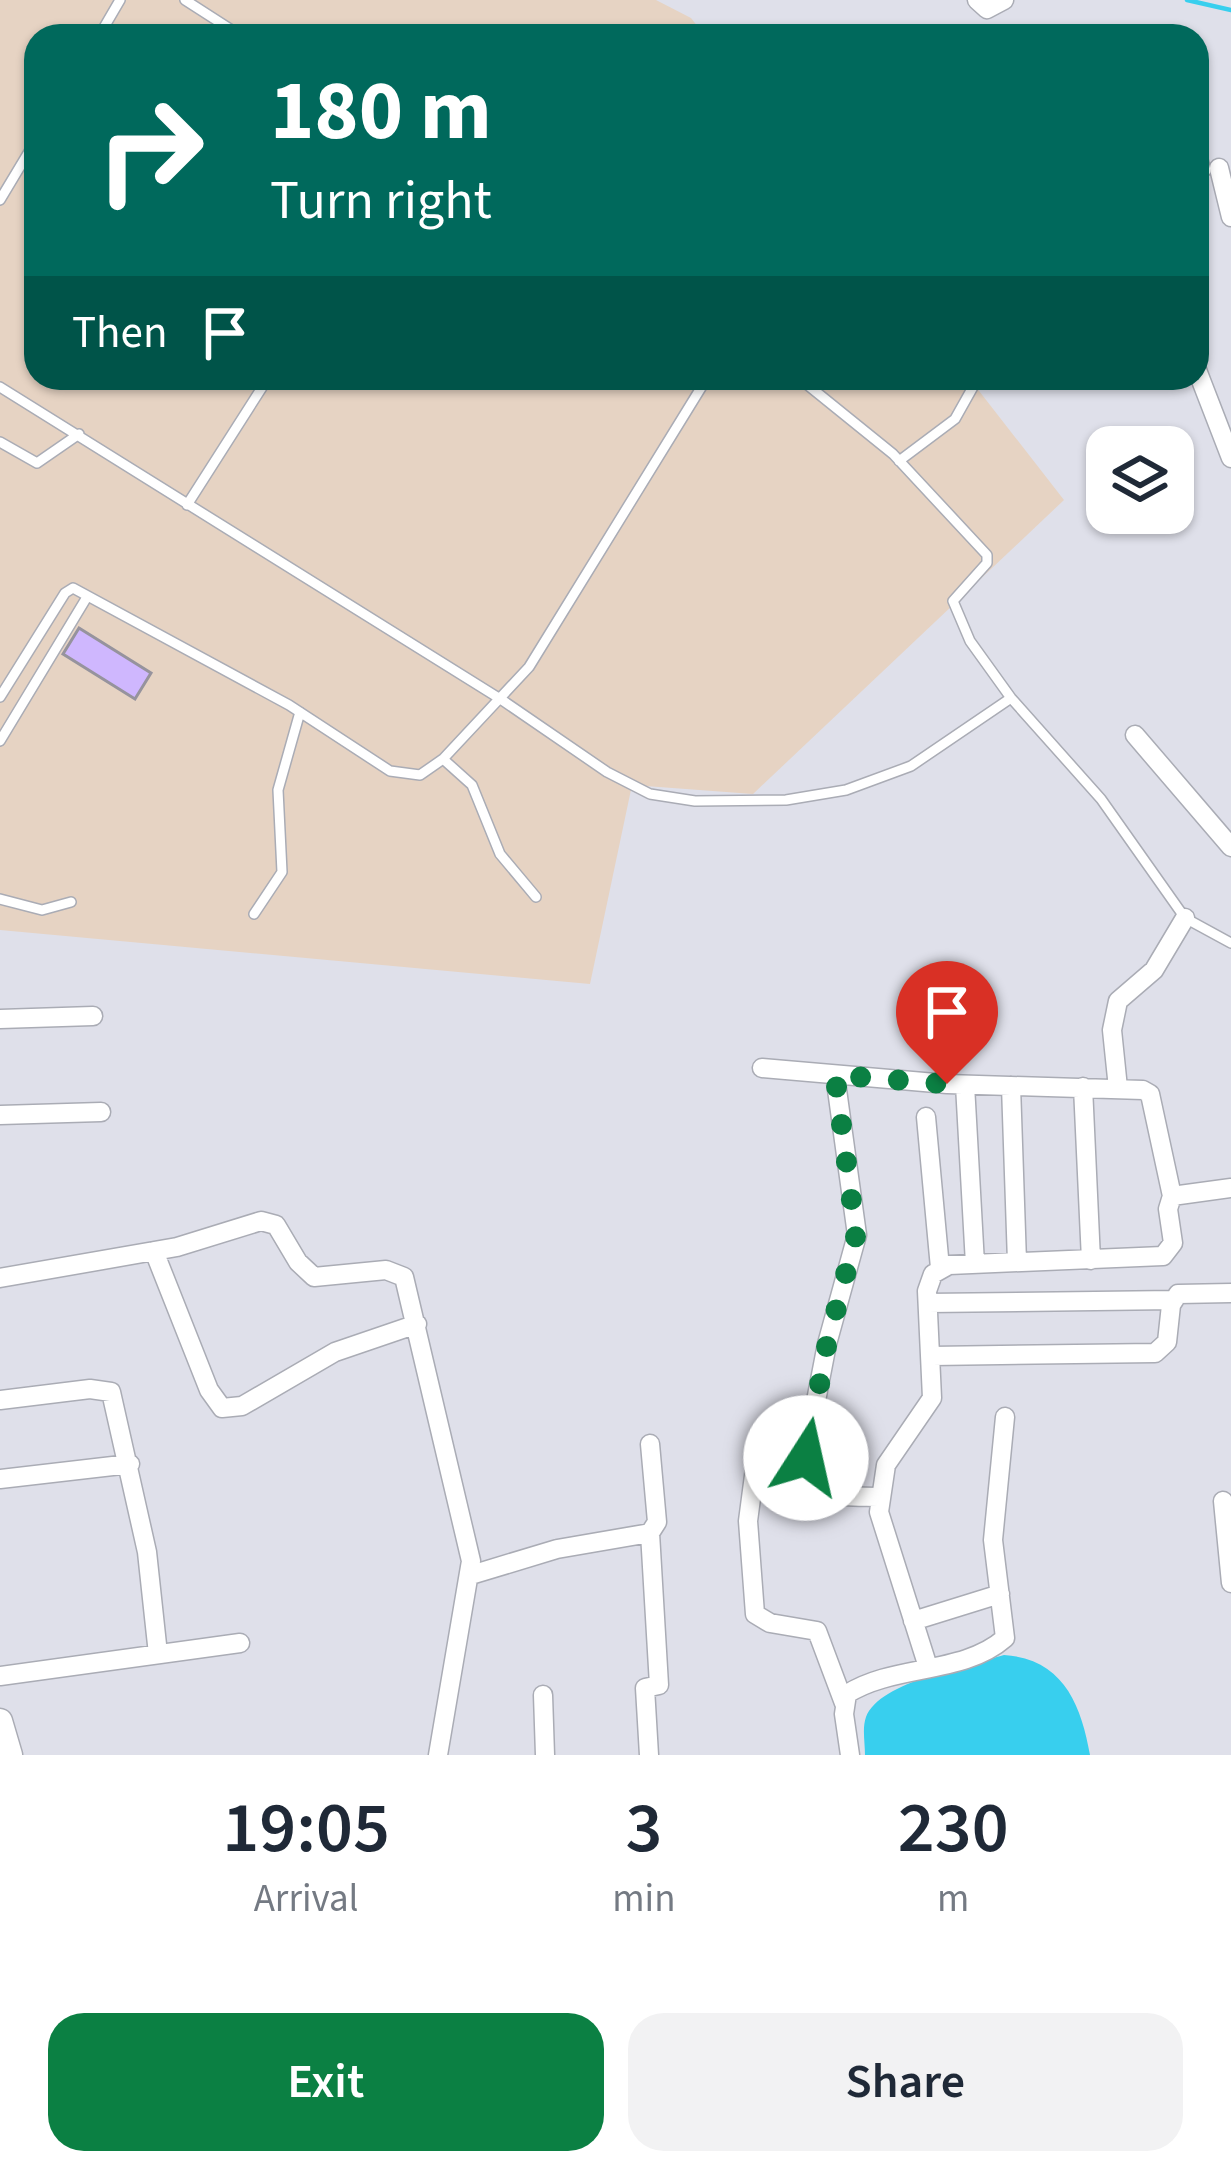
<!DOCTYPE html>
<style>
:root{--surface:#fff;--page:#f2f2f3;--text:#1f2937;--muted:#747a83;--accent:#0b8043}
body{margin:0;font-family:"Source Sans 3",sans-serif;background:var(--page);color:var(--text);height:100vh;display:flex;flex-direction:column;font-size:45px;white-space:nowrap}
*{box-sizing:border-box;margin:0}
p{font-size:39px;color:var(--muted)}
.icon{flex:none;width:66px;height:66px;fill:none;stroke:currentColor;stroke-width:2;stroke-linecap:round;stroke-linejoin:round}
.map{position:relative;height:1755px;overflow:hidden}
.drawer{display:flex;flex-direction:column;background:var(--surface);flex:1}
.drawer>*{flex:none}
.top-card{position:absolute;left:24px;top:24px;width:1185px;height:366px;border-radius:36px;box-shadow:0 3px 9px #0004;background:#00695c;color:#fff;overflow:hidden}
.buttons{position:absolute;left:1086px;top:426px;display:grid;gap:24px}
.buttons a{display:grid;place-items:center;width:108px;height:108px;border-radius:24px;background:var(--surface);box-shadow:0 3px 9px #0004;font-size:60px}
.pin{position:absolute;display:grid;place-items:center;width:102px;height:102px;color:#fff;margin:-123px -51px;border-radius:50% 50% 50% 0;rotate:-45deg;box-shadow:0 0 12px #0007}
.pin .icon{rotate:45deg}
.me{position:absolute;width:132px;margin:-66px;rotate:10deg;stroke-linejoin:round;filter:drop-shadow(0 0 9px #0008)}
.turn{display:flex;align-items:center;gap:42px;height:252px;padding:0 48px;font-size:54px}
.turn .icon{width:156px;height:156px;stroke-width:2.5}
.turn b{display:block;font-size:84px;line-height:102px}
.then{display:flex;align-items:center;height:114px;padding:0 48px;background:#0003;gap:24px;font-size:45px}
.eta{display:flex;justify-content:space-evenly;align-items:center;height:204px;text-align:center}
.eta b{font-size:72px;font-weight:600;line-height:84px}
.primary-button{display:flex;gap:24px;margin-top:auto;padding:24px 48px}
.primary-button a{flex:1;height:138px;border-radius:36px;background:var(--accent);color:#fff;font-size:48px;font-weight:600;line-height:138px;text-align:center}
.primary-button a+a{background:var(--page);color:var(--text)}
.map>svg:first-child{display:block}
.medical{fill:#e6d3c3}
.water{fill:#38cfee}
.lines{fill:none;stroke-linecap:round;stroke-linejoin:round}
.stream{stroke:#38cfee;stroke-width:4.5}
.building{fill:#cfb7fe;stroke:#96939d;stroke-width:3}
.lane-casing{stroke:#aaacb5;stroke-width:12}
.street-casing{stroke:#aaacb5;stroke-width:21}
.secondary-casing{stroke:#aaacb5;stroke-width:27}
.lane{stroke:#fff;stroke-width:9}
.street{stroke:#fff;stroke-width:18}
.secondary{stroke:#fff;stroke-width:24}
.route{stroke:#0b8043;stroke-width:21;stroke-dasharray:0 37.8}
</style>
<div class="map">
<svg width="1231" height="1755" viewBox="0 0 1231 1755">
<rect width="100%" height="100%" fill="#dfe0ea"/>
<path class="medical" d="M0 0H656L691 18 705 36H36V378H969L1064 500 753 794 632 785 590 984 0 930Z"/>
<path class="water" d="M1004 1655C1063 1659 1081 1704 1090 1755H865C865 1742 862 1728 866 1717 880 1681 969 1666 1004 1655Z"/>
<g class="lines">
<path class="stream" d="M1187 0 1231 10"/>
</g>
<path class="building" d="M79 628 151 673 135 699 63 654Z"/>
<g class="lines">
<g class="lane-casing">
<path id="lane" d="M185 0 241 36
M99 36 120 0
M1197 137 1206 171
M0 200 36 140
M799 378 893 454 987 555V563L953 601 970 641 1011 698 1101 799 1185 918 1231 943
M0 387 502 700 607 772 650 794 695 801 786 800 846 790 911 766 1011 698
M0 442 37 463 79 434
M899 461 955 419 978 378
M187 505 268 378
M0 697 65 593 73 588 289 705 390 771 420 775 443 759 529 667 707 378
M0 741 87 597
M443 759 472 785 500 854 536 897
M0 899 42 910 71 902
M254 914 282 872 278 790 300 712"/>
</g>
<g class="street-casing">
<path id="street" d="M977 0 987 9 1004 0
M1219 168 1231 217
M1197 370 1231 458
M1135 735 1231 847
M0 1019 93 1016
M762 1068 947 1084 1143 1090 1150 1094 1172 1196
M835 1075 857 1235 827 1344 803 1468 793 1474 755 1468 748 1521 755 1614 770 1623 817 1631 844 1703
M965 1085 975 1264
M1011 1086 1017 1262
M1083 1087 1091 1260
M1118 1088 1112 1030 1118 1001 1154 970 1185 918
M0 1115 101 1112
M926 1117 940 1268
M154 1251 209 1390 222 1408 242 1406 335 1352 417 1324
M0 1278 177 1247 261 1221 276 1225 298 1262 314 1277 386 1270 404 1277 471 1561 438 1755
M928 1303 1174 1300
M932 1356 1155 1353 1167 1342 1171 1305 1178 1294 1231 1293
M0 1400 90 1389 111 1392 147 1552 158 1654
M793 1474C818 1500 847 1496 880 1497
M0 1479 130 1464
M1223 1501 1231 1583
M471 1575 557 1549 650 1533 657 1522 650 1444
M913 1621 1000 1594
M928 1667 879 1512 886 1465 932 1398 927 1291 933 1274 949 1265 1163 1256 1173 1243 1168 1209 1172 1196 1231 1188
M0 1676 240 1643
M543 1695 545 1755
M649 1755 645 1688 659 1685 650 1533
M850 1755 844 1714 847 1694C894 1664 963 1675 1005 1638L993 1540 1005 1417"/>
</g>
<g class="secondary-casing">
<path id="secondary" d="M0 1721 10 1755"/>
</g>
<use href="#lane" class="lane"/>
<use href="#street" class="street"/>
<use href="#secondary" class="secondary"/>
</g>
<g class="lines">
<path class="route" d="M806 1458 827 1344 856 1235 835 1075 947 1084"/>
</g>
</svg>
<div class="buttons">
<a><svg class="icon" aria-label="layers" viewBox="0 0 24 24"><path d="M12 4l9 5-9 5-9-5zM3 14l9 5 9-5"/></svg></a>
</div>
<div class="pin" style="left:947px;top:1084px;background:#d93025"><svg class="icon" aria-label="arrive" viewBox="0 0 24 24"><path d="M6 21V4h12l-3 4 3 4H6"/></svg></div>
<svg class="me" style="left:806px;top:1458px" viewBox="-20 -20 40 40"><circle r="19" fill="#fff"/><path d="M0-13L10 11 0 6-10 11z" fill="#0b8043"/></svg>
<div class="top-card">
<div class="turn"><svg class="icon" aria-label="right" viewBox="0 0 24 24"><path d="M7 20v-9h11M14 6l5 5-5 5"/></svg><div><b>180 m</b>Turn right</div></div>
<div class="then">Then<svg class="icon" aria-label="arrive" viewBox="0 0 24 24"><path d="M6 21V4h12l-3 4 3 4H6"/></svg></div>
</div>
</div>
<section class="drawer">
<div class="eta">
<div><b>19:05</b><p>Arrival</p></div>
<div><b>3</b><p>min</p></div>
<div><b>230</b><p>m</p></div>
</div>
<div class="primary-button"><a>Exit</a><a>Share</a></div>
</section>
